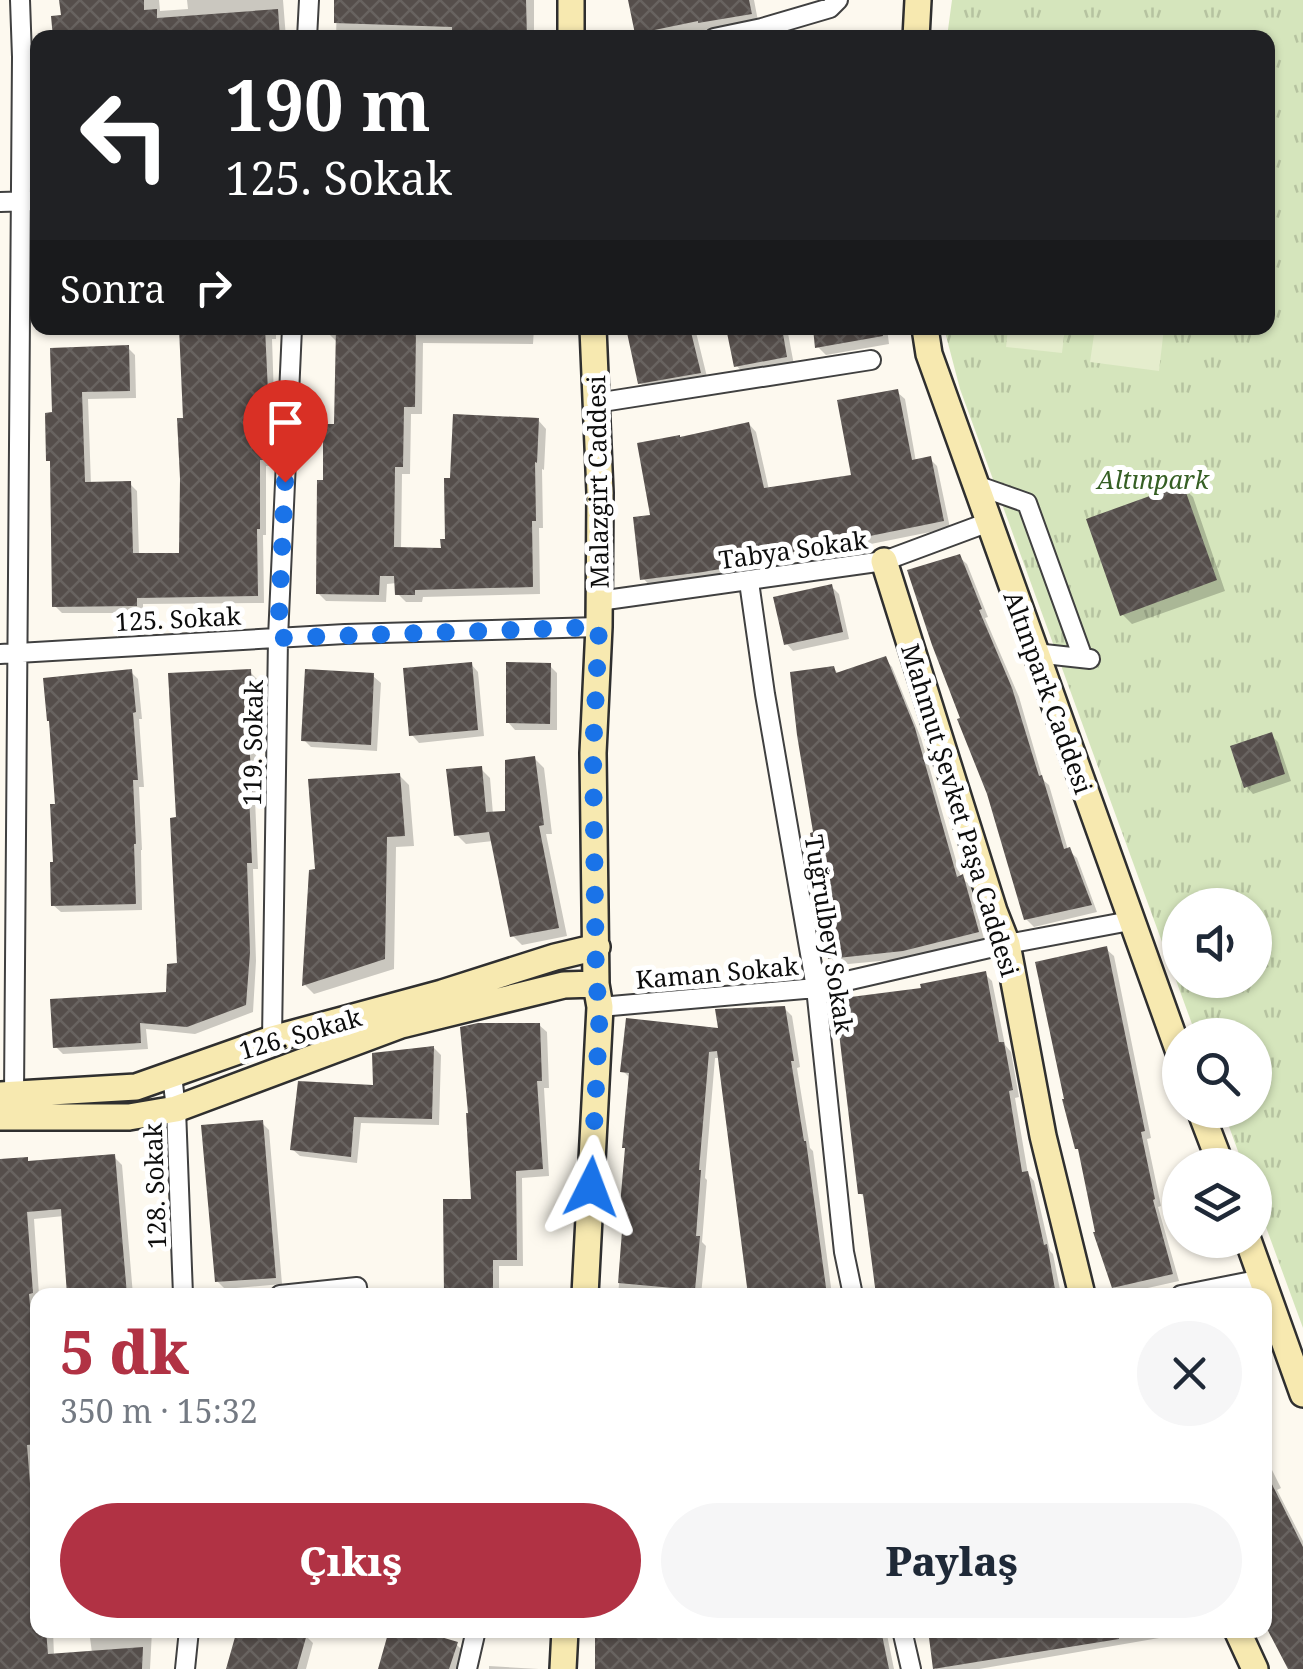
<!DOCTYPE html>
<html lang="tr">
<meta charset="utf-8">
<style>
:root{--surface:#fff;--page:#f6f6f7;--text:#1f2937;--muted:#747a83;--accent:#b13244}
body{margin:0;font-family:"Noto Serif",serif;background:var(--page);color:var(--text);height:100vh;display:flex;flex-direction:column;font-size:38px;white-space:nowrap}
*{box-sizing:border-box;margin:0}
p{font-size:32px;color:var(--muted)}
.icon{flex:none;width:55px;height:55px;fill:none;stroke:currentColor;stroke-width:2;stroke-linecap:round;stroke-linejoin:round}
.map{position:relative;flex:1;overflow:hidden}
.sheet{position:absolute;left:30px;top:1288px;width:1242px;height:350px;display:flex;flex-direction:column;background:var(--surface);border-radius:20px;box-shadow:0 2px 8px #0004}
.sheet>*{flex:none}
.banner{position:absolute;left:30px;top:30px;width:1245px;height:305px;border-radius:20px;box-shadow:0 2px 8px #0004;background:#202124;color:#fff;overflow:hidden}
.controls{position:absolute;left:1162px;top:888px;display:grid;gap:20px}
.controls a{display:grid;place-items:center;width:110px;height:110px;border-radius:50%;background:var(--surface);box-shadow:0 2px 8px #0004;font-size:50px}
.pin{position:absolute;display:grid;place-items:center;width:85px;height:85px;color:#fff;margin:-102px -42px;border-radius:50% 50% 50% 0;rotate:-45deg;box-shadow:0 0 10px #0007}
.pin .icon{rotate:45deg}
.me{position:absolute;width:110px;margin:-55px;rotate:3deg;stroke-linejoin:round;filter:drop-shadow(0 0 8px #0008)}
.turn{display:flex;align-items:center;gap:35px;height:210px;padding:0 30px;font-size:45px}
.turn .icon{width:130px;height:130px;stroke-width:2.5}
.turn b{display:block;font-size:70px;line-height:85px}
.then{display:flex;align-items:center;height:95px;padding:0 30px;background:#0003;gap:20px;font-size:38px}
.round{display:grid;place-items:center;flex:none;width:105px;height:105px;border-radius:52px;background:var(--page)}
.head{display:flex;align-items:center;justify-content:space-between;height:170px;padding:0 30px}
h1{font-size:60px;font-weight:800;line-height:75px;color:var(--accent)}
.cta{display:flex;gap:20px;margin-top:auto;padding:20px 30px}
.cta a{flex:1;height:115px;border-radius:60px;background:var(--accent);color:#fff;font-size:40px;font-weight:800;line-height:115px;text-align:center}
.cta a+a{background:var(--page);color:var(--text)}
.map>svg:first-child{display:block}
.park{fill:url(#park-tufts);fill-rule:evenodd}
.pitch{fill:#e5edcd}
.shadow{fill:#0003}
.building{fill:url(#building-cross-hatch)}
.lines{fill:none;stroke-linecap:round;stroke-linejoin:round}
.street-casing{stroke:#404040;stroke-width:22}
.secondary-casing{stroke:#2f2f2f;stroke-width:30}
.street{stroke:#fff;stroke-width:18}
.secondary{stroke:#f7e9b0;stroke-width:25}
.route{stroke:#1a73e8;stroke-width:18;stroke-dasharray:0 32.4}
.labels{text-anchor:middle;dominant-baseline:central;stroke-width:10;stroke-linejoin:round;paint-order:stroke}
.park-label{font-size:25px;font-style:italic;fill:#355f24;stroke:#fff}
.street-label{font-size:25px;fill:#0d0d0d;stroke:#fff}
</style>
<div class="map">
<svg width="1303" height="1669" viewBox="0 0 1303 1669">
<defs>
<pattern id="park-tufts" width="24" height="20" patternUnits="userSpaceOnUse" patternTransform="scale(2.5)"><rect width="24" height="20" fill="#d5e5bc"/><path d="M3 7l-1-3M5 7V3M7 7l1-3M15 17l-1-3M17 17v-4M19 17l1-3" fill="none" stroke="#b6c3a0"/></pattern>
<pattern id="building-cross-hatch" width="8" height="8" patternUnits="userSpaceOnUse" patternTransform="scale(2.5)"><rect width="8" height="8" fill="#554e4b"/><path d="M0 0l8 8M0 8l8-8" fill="none" stroke="#686360"/></pattern>
</defs>
<rect width="100%" height="100%" fill="#fdf9ef"/>
<path class="park" d="M952 0H1303V1328L1255 1197V1165H1243L1223 1110H1255V1035H1196L960 389 944 328H1268V38L947 37ZM1180 905H1255V980H1180Z"/>
<path class="pitch" d="M1008 328H1065L1062 353 1006 347Z
M1095 328H1164L1159 371 1090 362Z"/>
<path class="shadow" d="M61 0H159L160 11 188 9 187 0H283L286 38H55L64 18Z
M337 0H534V38H336Z
M631 0H754L758 21 658 38H642L638 33Z
M181 328H276V339H272L274 398H268L271 466H266V535H263L264 603 143 604V613H62L55 606V415L128 348 135 355 136 398 88 399 91 485 130 484 137 491 139 555 182 556 185 420Z
M330 328H534L533 344 423 343 422 414H411L410 474H402L401 550H443L538 420 546 429 544 470 542 469 543 528H539L540 594 423 597 422 602H406L398 594 397 583 387 584 386 602 326 601 318 593 326 483 336 426 338 343 330 335Z
M629 328H695L708 381 649 391 640 383Z
M728 328H787L794 365 744 374 736 365Z
M815 328H887L889 344 826 355 817 346Z
M897 392 905 399 916 462 930 459 937 466 950 528 861 546V549L782 561 783 566 711 579 650 586 643 578 653 517 749 424 756 432 769 490 854 477Z
M1183 487 1193 497 1225 591 1132 624 1122 614Z
M959 557 967 564 988 617 985 618 1019 697 1043 780 1049 785 1068 850 1077 858 1097 912 1034 927 1026 919Z
M832 587 839 594 849 639 793 651 786 643Z
M885 659 892 667 921 738 961 878 970 885 984 939 912 958 838 965 831 958 833 668 839 674Z
M471 664 478 672 484 736 419 743 412 735Z
M550 666 557 673V730H515L508 722Z
M131 672 138 679 142 719H139L144 787H139L142 850H141L142 910 61 912 53 905 58 806Z
M250 672 257 679 259 728H254L259 799H255L258 869H253L256 961 253 1012 195 1034 146 1029 148 1049 63 1054 56 1047 168 995 180 965 179 820Z
M373 676 381 683 377 751 311 747 304 740Z
M1271 735 1278 742 1291 781 1253 794 1246 786Z
M535 759 544 768 552 834H546L567 936 522 945 513 936 493 841 466 844 457 835 481 769 490 778 493 814 507 813Z
M399 775 409 785 414 846 396 847 394 969 314 994 305 985Z
M1106 949 1114 956 1151 1138 1147 1139 1161 1206 1158 1207 1179 1281 1121 1294 1114 1287Z
M985 974 992 981 1005 1045 1011 1052 1019 1097 1015 1098 1028 1174 1034 1181 1050 1251 1053 1254 1061 1295H879L866 1199 860 1193 924 990Z
M784 1008 792 1016 800 1067 797 1068 810 1148 813 1151 832 1295H751L720 1058H715L705 1178 707 1180 702 1242 706 1246 701 1295H618L625 1220 631 1079 623 1071 721 1031Z
M539 1025 547 1032 549 1088H544L549 1176 522 1178 523 1266H499V1295H422V1289H447L474 1201Z
M434 1048 441 1055 439 1125 361 1123 357 1163 300 1156 292 1149 375 1087Z
M262 1123 269 1130 282 1284 225 1289 217 1281Z
M114 1157 122 1165 133 1295H69L64 1216 34 1219 39 1295 36 1301 38 1452H34L38 1499V1630H53L54 1656 92 1653 89 1630H158L152 1631 150 1669H0V1163Z
M1265 1456 1281 1488 1277 1490 1303 1541V1669H1291L1265 1618Z
M240 1630H286L306 1636 313 1643 306 1669H228Z
M392 1630H409L456 1644 465 1653 460 1669H380Z
M494 1630H547L546 1638 498 1634Z
M610 1630H886L894 1669H597Z
M930 1630H1187L1188 1633 979 1669H936Z
M489 1666 539 1669H489Z"/>
<path class="building" d="M59 0H144V10L157 9V18L278 9 280 38H53L51 16 61 15Z
M334 0H526L527 38H452V27L334 23Z
M628 0H749L752 14 698 23V21L635 34Z
M179 328H265L268 392H262L265 460H260V529H257L258 596 137 598V606L52 607 50 461H46L45 413 52 412 50 348 129 345 130 391 82 392 85 482 131 481 133 553H179L180 479 177 418H183Z
M336 328H416L415 407H404L403 467H395L394 547 441 548 440 539H445L444 478H450L453 414 539 418 537 463 535 462 536 521H532L533 587 415 590V595H395L394 576H380L379 595 316 594 317 480H323V424H334Z
M626 328H690L701 373 638 384Z
M726 328H782L787 357 734 367Z
M813 328H882L883 336 815 348Z
M898 389 912 460 931 456 944 521 855 539V542L776 555 777 559 703 572 640 580 633 517 650 515 637 443 680 435V437L749 422 764 488 851 475 837 400Z
M1183 484 1217 580 1120 616 1086 519Z
M960 554 982 609 979 610 1012 688 1039 776 1042 775 1064 849 1070 847 1092 905 1024 920 987 794 957 719 960 718 932 645 907 570Z
M832 584 843 632 784 645 773 597Z
M886 656 915 728 957 877 963 874 979 932 903 951 828 959 822 893H820L810 833 813 832 797 735 790 672 834 666 836 673Z
M472 662 478 730 409 736 403 668Z
M506 662 551 663 550 724 506 723Z
M132 669 136 712 133 713 138 780H133L136 844H134L136 904 51 906 50 862H53L50 804H55L49 721H47L43 678Z
M251 669 253 721H247L253 792 249 793 252 863H247L250 952 246 1005 187 1027 140 1023 141 1043 53 1048 50 999 166 992 167 964 177 963 170 818 176 817 168 673Z
M305 669 374 673 371 745 301 741Z
M1272 732 1285 774 1244 788 1230 746Z
M535 756 544 825 539 826 559 928 510 937 489 832 454 836 446 769 482 766 486 812 505 811V760Z
M400 773 405 836 387 837 385 959 302 986 309 870 315 869 308 779Z
M1107 946 1145 1131 1141 1132 1155 1199 1153 1200 1173 1274 1112 1288 1093 1232H1095L1078 1149H1075L1062 1099H1064L1035 962Z
M986 971 999 1042H1004L1013 1090 1009 1091 1022 1172 1028 1171 1044 1245 1047 1244 1056 1295H876L863 1194H858L835 999 921 988 920 984Z
M785 1006 794 1061H791L804 1141H806L827 1295H748L717 1051 709 1052 699 1170H701L696 1236H700L695 1290 618 1283 623 1218 619 1217 625 1148H622L629 1073 620 1072 626 1018 718 1028 715 1009Z
M478 1023H540L542 1081H537L543 1169 516 1171 517 1260H493V1295H444L443 1199H471L466 1113H468L460 1027Z
M434 1046 432 1119 354 1117 351 1157 290 1150 298 1081 373 1085 372 1053Z
M263 1120 276 1278 215 1282 201 1125Z
M115 1154 127 1295H67L61 1209 27 1212 33 1293 29 1294 38 1393V1444L27 1445 34 1535H38V1630H46L48 1654 143 1647 142 1669H0V1159L28 1157V1161Z
M1265 1470 1303 1547V1669H1288L1265 1625Z
M237 1630H294L307 1634 297 1669H226Z
M389 1630H417L458 1642 449 1669H378Z
M595 1630H881L889 1669H595Z
M928 1630H1118L1119 1639 933 1669Z"/>
<g class="lines">
<g class="street-casing">
<path id="street" d="M307 38 309 0
M714 38 762 28 830 8 838 0
M0 202 38 201
M596 403 871 360
M976 485 1027 503 1083 658
M749 582 765 694 816 988 844 1252 853 1295
M599 601 884 561 989 522
M1035 653 1090 659
M0 654 345 634 599 627
M600 1007 816 988 1007 944 1130 921
M272 1039 278 638 292 328
M172 1075 176 1109 183 1295
M14 1095 22 57 20 0
M280 1295 357 1287 358 1295
M1181 1295 1262 1279
M902 1630 911 1669
M185 1669 189 1630
M467 1669 476 1630"/>
</g>
<g class="secondary-casing">
<path id="secondary" d="M571 0V38
M916 38 918 0
M925 328 929 354 938 379 1180 1055
M884 561 994 911 1007 944 1043 1136 1082 1295
M0 1095 136 1087 272 1039 442 993 555 957 597 947
M1200 1110 1221 1165
M0 1117H129L176 1109 401 1025 564 985 596 984
M1248 1240 1303 1394
M585 1295 600 1007 596 984 593 753 599 627 600 493 593 328
M1237 1630 1255 1669
M563 1669 565 1630"/>
</g>
<use href="#street" class="street"/>
<use href="#secondary" class="secondary"/>
</g>
<g class="lines">
<path class="route" d="M285 482 278 638 599 627 593 753 596 984 600 1007 591 1187"/>
</g>
<g class="labels">
<g class="park-label">
<text x="1153" y="479">Altınpark</text>
</g>
<g class="street-label">
<text transform="translate(597 482) rotate(-91)">Malazgirt Caddesi</text>
<text transform="translate(793 549) rotate(-8)">Tabya Sokak</text>
<text transform="translate(178 618) rotate(-3)">125. Sokak</text>
<text transform="translate(1049 692) rotate(70)">Altınpark Caddesi</text>
<text transform="translate(252 743) rotate(-89)">119. Sokak</text>
<text transform="translate(961 810) rotate(73)">Mahmut Şevket Paşa Caddesi</text>
<text transform="translate(830 934) rotate(81)">Tuğrulbey Sokak</text>
<text transform="translate(717 972) rotate(-5)">Kaman Sokak</text>
<text transform="translate(300 1033) rotate(-16)">126. Sokak</text>
<text transform="translate(154 1186) rotate(-92)">128. Sokak</text>
</g>
</g>
</svg>
<div class="controls">
<a><svg class="icon" aria-label="sound" viewBox="0 0 24 24"><path d="M4 9h4l5-4v14l-5-4H4zM17 9q2 3 0 6"/></svg></a>
<a><svg class="icon" aria-label="search" viewBox="0 0 24 24"><circle cx="10" cy="10" r="6"/><path d="M15 15l6 6"/></svg></a>
<a><svg class="icon" aria-label="layers" viewBox="0 0 24 24"><path d="M12 4l9 5-9 5-9-5zM3 14l9 5 9-5"/></svg></a>
</div>
<div class="pin" style="left:285px;top:482px;background:#d93025"><svg class="icon" aria-label="arrive" viewBox="0 0 24 24"><path d="M6 21V4h12l-3 4 3 4H6"/></svg></div>
<svg class="me" style="left:591px;top:1187px" viewBox="-20 -20 40 40"><path d="M0-17L14 15 0 8-14 15z" fill="#1a73e8" stroke="#fff" stroke-width="4"/></svg>
<div class="banner">
<div class="turn"><svg class="icon" aria-label="left" viewBox="0 0 24 24"><path d="M17 20v-9H6M10 6l-5 5 5 5"/></svg><div><b>190 m</b>125. Sokak</div></div>
<div class="then">Sonra<svg class="icon" aria-label="right" viewBox="0 0 24 24"><path d="M7 20v-9h11M14 6l5 5-5 5"/></svg></div>
</div>
<section class="sheet">
<div class="head"><div><h1>5 dk</h1><p>350 m · 15:32</p></div><a class="round"><svg class="icon" aria-label="close" viewBox="0 0 24 24"><path d="M6 6l12 12M18 6L6 18"/></svg></a></div>
<div class="cta"><a>Çıkış</a><a>Paylaş</a></div>
</section>
</div>
